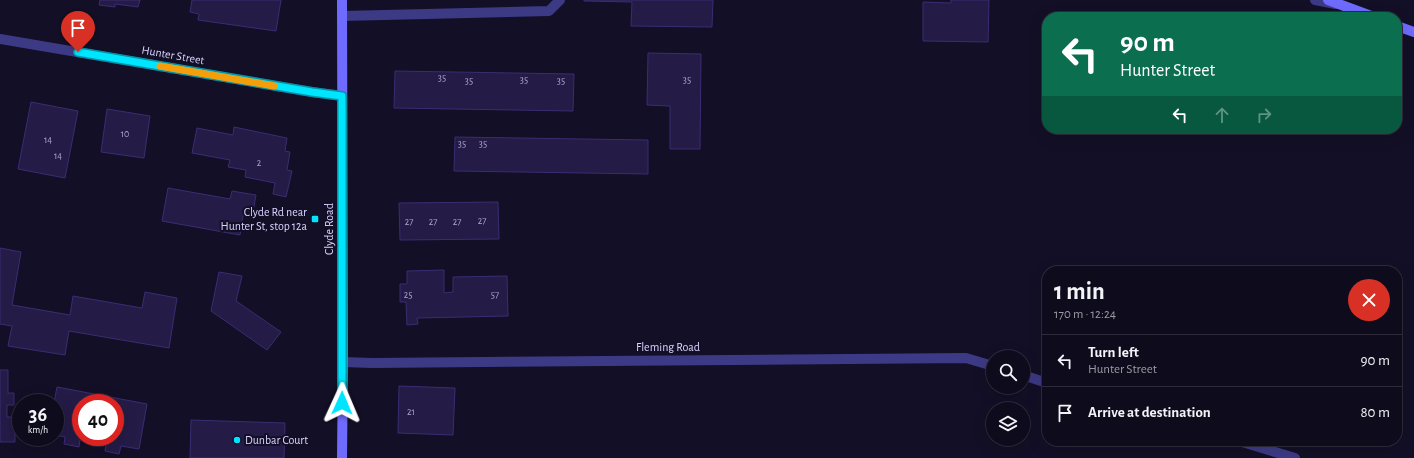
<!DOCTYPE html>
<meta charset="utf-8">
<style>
:root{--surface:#0e0b1c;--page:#1c1929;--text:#f1f3f6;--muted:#9b9ba3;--line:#2e2b3b}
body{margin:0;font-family:"Alegreya Sans",sans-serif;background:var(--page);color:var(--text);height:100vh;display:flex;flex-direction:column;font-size:15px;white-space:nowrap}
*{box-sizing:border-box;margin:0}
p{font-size:13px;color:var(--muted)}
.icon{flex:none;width:22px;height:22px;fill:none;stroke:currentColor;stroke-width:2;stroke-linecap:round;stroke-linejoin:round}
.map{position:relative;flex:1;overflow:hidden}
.panel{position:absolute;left:1042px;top:266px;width:360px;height:180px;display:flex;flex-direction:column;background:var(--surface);border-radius:16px;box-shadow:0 4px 16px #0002,0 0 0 1px var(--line)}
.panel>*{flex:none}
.top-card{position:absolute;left:1042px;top:12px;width:360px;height:122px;border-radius:16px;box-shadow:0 4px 16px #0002,0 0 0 1px var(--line);background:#0b6e4f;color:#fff;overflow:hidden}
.fabs{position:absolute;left:986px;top:350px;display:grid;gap:8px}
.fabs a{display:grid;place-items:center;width:44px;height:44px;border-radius:50%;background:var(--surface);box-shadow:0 4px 16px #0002,0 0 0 1px var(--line);font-size:20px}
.speed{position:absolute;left:12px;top:394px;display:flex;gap:8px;font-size:20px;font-weight:700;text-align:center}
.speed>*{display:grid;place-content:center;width:52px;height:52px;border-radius:50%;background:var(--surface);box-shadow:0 4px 16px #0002,0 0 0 1px var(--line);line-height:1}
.speed small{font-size:10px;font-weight:400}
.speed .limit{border:6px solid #d22;background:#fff;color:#111}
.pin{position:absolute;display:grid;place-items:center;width:34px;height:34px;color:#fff;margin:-41px -17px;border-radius:50% 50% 50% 0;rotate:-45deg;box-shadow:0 0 4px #0007}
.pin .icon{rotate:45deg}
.me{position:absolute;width:44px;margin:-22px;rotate:1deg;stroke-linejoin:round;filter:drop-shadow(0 0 3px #0008)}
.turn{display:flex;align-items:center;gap:14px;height:84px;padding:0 12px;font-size:18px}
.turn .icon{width:52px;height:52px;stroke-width:2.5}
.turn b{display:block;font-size:28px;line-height:34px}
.lanes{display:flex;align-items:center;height:38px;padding:0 12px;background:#0003;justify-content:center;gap:20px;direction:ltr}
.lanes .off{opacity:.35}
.round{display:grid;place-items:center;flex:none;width:42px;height:42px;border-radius:21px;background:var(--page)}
.head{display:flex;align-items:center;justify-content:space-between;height:68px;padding:0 12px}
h1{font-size:24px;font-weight:600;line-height:30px}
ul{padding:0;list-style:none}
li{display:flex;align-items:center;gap:12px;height:52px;padding:0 12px;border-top:1px solid var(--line)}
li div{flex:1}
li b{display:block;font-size:15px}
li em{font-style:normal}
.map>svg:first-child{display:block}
.building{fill:#241b47;stroke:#3b2d73;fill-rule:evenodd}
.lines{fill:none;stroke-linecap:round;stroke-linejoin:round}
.lane{stroke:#3d3a85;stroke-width:10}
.street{stroke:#3d3a85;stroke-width:10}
.secondary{stroke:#6f6bff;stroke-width:10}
.route-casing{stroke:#0095a6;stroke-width:10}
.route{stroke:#00e5ff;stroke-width:7}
.slow{stroke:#f59e0b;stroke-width:7}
.poi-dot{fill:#00e5ff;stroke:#130f26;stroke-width:1.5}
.labels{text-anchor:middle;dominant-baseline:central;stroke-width:4;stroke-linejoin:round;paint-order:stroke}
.number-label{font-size:10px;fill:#aca6d1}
.street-label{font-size:12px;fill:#d9d4ff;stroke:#130f26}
.poi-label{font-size:12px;fill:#d9d4ff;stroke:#130f26;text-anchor:end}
</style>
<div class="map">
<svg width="1414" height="458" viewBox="0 0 1414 458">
<rect width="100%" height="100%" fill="#130f26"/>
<path class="building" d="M100 0H140L138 7 115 4V7L99 5Z
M192 0H281L276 31 198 20 199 14 190 12Z
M584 0H713L712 27 631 26 632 2 584 1Z
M951 0H989L988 42 923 41V2L951 3Z
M648 53 701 54 700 149H670V106L647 105Z
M395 71 574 74 573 111 394 108Z
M31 102 78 111 65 178 18 169Z
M107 109 150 116 144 158 101 152Z
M234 127 287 138 285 151 290 152 287 170 292 171 286 197 273 194 275 183 245 177 246 170 228 167 230 160 192 153 197 128 233 135Z
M455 137 648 140V174L454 171Z
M168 188 230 199 232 191 256 195 253 212 244 210 240 235 162 221Z
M498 202 499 239 400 240 399 203Z
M0 248 21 252 12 305 70 315 73 296 142 308 145 292 177 298 169 348 69 331 65 355 8 346 12 326 0 324Z
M444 270V293L453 292V277L507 276 508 316 417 318 418 324 407 325 406 302H400V284H407V271Z
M219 272 242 276 236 301 281 332 267 350 211 311Z
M0 370H8V393H14V405H7V417H15V442H0Z
M399 386 455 388 453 435 398 433Z
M57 387 147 404 139 449 121 446 119 454 105 451 106 444 80 440 79 447 64 444 65 437 55 435V403H54ZM81 403H115V437H81Z
M191 420 285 423 284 458H190Z"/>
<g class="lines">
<path class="lane" d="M1315 0 1336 4
M342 16 549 11 560 0"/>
<path class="street" d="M0 39 312 92 342 96
M343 362 372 363 966 358 993 366
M1023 375 1047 383
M1239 441 1295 458"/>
<path class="secondary" d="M1328 0 1374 17
M1397 26 1414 32
M342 458 343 362 342 0"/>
</g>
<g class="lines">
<g class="route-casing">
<path id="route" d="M78 52 312 92 342 96V403"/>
</g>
<use href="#route" class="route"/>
<path class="slow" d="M160 66 274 86"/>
</g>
<g class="poi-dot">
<rect x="311" y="215" width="8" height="8" rx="2"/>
<circle cx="237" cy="440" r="4"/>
</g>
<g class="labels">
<g class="number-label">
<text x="442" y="78">35</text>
<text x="524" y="80">35</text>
<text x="687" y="80">35</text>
<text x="469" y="81">35</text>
<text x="561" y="81">35</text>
<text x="125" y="134">10</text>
<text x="48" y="140">14</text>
<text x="462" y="144">35</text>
<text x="483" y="144">35</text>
<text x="58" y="156">14</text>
<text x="259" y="163">2</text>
<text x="482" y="221">27</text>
<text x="409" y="222">27</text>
<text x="433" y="222">27</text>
<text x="457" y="222">27</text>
<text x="408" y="295">25</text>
<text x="495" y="295">57</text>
<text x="411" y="412">21</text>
</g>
<g class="street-label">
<text transform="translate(173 55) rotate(10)">Hunter Street</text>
<text transform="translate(329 229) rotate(-90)">Clyde Road</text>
<text x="668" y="347">Fleming Road</text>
</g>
<g class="poi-label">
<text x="307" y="212">Clyde Rd near<tspan x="307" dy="14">Hunter St, stop 12a</tspan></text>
<text x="245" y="440" text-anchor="start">Dunbar Court</text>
</g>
</g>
</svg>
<div class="fabs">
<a><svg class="icon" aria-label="search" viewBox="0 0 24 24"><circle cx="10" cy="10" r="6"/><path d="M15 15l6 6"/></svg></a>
<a><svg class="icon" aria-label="layers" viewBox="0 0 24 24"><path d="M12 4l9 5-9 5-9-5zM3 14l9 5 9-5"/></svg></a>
</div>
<div class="speed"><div>36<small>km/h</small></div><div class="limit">40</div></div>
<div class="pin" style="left:78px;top:52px;background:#d93025"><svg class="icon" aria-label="arrive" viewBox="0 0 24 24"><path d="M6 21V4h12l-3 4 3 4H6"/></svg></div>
<svg class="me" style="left:342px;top:403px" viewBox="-20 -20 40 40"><path d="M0-17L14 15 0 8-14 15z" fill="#00e5ff" stroke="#fff" stroke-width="4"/></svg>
<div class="top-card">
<div class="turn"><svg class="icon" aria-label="left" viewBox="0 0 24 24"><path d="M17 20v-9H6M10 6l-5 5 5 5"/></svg><div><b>90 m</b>Hunter Street</div></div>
<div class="lanes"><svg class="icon" aria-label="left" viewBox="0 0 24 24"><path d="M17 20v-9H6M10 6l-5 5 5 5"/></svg><svg class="icon off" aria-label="ahead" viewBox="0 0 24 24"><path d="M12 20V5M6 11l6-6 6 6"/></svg><svg class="icon off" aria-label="right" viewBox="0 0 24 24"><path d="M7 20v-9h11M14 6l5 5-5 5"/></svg></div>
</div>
<section class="panel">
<div class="head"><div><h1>1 min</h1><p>170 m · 12:24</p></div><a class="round" style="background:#d93025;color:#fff"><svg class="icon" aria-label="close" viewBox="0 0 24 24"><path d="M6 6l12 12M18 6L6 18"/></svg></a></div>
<ul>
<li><svg class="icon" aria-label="left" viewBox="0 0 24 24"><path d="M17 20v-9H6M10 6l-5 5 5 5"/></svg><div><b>Turn left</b><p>Hunter Street</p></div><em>90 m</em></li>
<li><svg class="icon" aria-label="arrive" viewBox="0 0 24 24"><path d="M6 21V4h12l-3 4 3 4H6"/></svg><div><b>Arrive at destination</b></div><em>80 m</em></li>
</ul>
</section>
</div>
